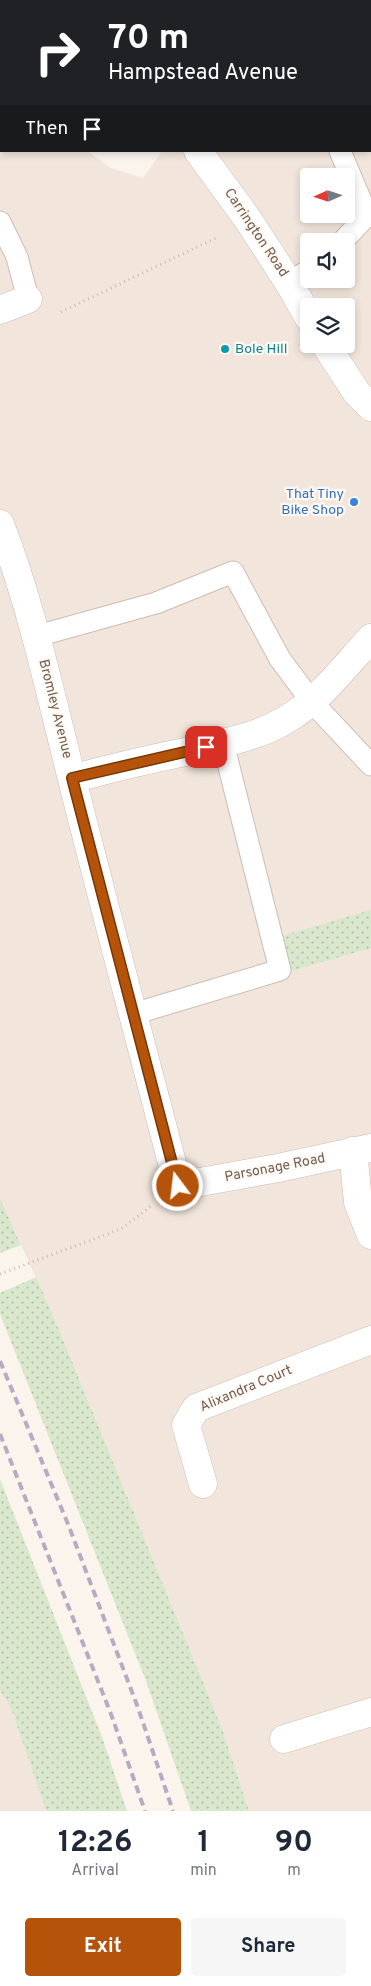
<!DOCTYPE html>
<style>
:root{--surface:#fff;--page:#f6f6f7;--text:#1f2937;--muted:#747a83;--accent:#b45309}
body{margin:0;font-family:Overpass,sans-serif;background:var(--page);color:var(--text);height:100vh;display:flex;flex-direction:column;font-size:19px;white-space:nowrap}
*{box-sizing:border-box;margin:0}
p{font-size:16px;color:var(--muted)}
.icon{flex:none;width:28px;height:28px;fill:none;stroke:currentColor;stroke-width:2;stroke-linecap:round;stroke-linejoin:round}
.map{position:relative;height:1811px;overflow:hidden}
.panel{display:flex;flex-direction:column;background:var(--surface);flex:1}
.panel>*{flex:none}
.top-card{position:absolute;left:0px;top:0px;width:371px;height:152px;box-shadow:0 2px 8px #0003;background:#202124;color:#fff;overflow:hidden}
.needle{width:32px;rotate:267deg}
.buttons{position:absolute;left:300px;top:168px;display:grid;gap:10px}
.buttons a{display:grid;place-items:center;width:55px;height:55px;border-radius:5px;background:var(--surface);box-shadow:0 2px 8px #0003;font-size:25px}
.pin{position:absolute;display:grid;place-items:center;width:42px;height:42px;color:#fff;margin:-21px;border-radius:10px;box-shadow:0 2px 8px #0006}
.me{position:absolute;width:55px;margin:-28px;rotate:345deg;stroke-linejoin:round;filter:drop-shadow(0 0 4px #0008)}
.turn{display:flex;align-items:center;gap:18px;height:105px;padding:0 25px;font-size:22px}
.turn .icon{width:65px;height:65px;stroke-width:2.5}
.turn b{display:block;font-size:35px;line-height:42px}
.then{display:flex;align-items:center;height:48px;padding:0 25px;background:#0003;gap:10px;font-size:19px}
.eta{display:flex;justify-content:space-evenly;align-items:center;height:85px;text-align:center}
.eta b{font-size:30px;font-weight:700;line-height:35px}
.primary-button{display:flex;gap:10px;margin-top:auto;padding:10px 25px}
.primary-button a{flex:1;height:58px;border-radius:5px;background:var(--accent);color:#fff;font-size:20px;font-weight:700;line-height:58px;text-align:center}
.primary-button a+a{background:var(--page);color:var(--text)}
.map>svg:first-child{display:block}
.residential{fill:#f2e6dc;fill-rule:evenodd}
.grass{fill:url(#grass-dots)}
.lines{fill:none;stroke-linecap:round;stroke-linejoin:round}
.lane-casing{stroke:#ccbcb4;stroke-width:23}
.street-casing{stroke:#ccbcb4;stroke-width:29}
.secondary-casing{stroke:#d1beb4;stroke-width:29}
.path{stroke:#d2b7ab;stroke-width:3;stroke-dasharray:1 4;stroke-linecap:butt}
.lane{stroke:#fff;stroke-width:21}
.street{stroke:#fff;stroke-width:28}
.secondary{stroke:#fff;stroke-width:28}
.rail{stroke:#b7abc4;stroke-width:4;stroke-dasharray:8 5;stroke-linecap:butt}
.route-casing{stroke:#753606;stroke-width:12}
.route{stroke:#b45309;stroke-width:9}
.culture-dot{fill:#0f9aa8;stroke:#fdf9f3;stroke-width:2}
.shop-dot{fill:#3f7fe0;stroke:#fdf9f3;stroke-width:2}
.labels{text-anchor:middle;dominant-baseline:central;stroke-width:4.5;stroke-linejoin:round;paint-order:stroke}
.street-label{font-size:14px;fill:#745c52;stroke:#fdf9f3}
.culture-label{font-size:14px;fill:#0d838f;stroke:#fdf9f3;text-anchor:start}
.shop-label{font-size:14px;fill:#366cbe;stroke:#fdf9f3;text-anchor:end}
</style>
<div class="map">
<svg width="371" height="1811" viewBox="0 0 371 1811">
<defs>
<pattern id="grass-dots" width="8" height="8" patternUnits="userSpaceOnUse" patternTransform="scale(1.25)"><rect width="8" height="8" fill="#d9e7cc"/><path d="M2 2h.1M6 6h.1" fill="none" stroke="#b5bea8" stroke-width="1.8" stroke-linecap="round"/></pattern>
</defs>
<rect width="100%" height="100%" fill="#fbf4ed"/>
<path class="residential" d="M221 0H371V1811H249L221 1726 60 1332 0 1198V99L1 151H87L111 168 143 178 162 151H370V1ZM309 176H346V214H309ZM309 241H346V279H309ZM309 306H346V344H309Z
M0 1690 12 1711 46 1811H0Z"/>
<path class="grass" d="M371 910V948L288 972 278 937Z
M0 1198 21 1245 0 1253Z
M36 1277 60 1332 221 1726 249 1811H191L146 1681 0 1314V1293Z
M0 1479 102 1737 127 1811H46L12 1711 0 1690Z"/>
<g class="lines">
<g class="lane-casing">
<path id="lane" d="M370 89 371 88
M340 151 367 215 343 241
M0 222 17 257 28 299
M289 283 309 270
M37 636 156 603 233 572 280 659 312 702 371 765
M133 1014 280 970 223 743"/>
</g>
<g class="street-casing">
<path id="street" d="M0 310 28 299
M0 524C32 607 50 693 72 779 106 915 143 1050 178 1186L278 1168 371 1148
M72 779C111 768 150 759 190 751 223 743 258 737 287 719 320 700 345 666 371 638
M353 1151 358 1202 371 1235
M203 1484 186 1425 196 1408 371 1340
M284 1739 371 1712"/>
</g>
<g class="secondary-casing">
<path id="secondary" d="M99 1V0
M174 1V0
M0 18 1 19
M198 151 249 221 289 283 309 318
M325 344 357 393 371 407"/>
</g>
<path class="path" d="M61 312 218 237
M0 1274 121 1229 151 1206"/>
<use href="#lane" class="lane"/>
<use href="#street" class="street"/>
<use href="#secondary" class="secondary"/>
<path class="rail" d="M0 1361 68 1524 137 1705 173 1811
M0 1434 111 1714 145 1811"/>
</g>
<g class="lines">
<g class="route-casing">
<path id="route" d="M178 1186 72 778 206 747"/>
</g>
<use href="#route" class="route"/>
</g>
<circle class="culture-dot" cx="225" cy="349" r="5"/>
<circle class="shop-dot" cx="354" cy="502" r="5"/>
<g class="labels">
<g class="street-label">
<text transform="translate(256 233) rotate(56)">Carrington Road</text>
<text transform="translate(55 709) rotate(76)">Bromley Avenue</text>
<text transform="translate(275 1168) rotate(-11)">Parsonage Road</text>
<text transform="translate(246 1389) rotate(-23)">Alixandra Court</text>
</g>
<g class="culture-label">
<text x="235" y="349">Bole Hill</text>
</g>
<g class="shop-label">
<text x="344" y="494">That Tiny<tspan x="344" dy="16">Bike Shop</tspan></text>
</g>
</g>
</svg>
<div class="buttons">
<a><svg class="needle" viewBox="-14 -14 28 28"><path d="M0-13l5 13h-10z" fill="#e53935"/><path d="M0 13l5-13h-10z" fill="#747a83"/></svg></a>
<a><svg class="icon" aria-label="sound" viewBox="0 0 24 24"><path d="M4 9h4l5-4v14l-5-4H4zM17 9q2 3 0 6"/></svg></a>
<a><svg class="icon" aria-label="layers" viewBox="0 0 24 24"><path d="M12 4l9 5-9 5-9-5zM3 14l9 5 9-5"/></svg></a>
</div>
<div class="pin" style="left:206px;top:747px;background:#d93025"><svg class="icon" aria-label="arrive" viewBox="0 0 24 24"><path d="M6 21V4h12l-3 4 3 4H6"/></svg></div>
<svg class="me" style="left:178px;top:1186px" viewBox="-20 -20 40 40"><circle r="17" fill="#b45309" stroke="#fff" stroke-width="3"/><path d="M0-11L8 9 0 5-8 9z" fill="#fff"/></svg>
<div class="top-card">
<div class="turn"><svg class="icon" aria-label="right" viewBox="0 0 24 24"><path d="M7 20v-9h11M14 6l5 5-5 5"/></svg><div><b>70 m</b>Hampstead Avenue</div></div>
<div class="then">Then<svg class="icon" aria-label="arrive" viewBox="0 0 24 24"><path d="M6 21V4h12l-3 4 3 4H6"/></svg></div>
</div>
</div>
<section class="panel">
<div class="eta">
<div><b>12:26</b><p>Arrival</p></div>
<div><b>1</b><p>min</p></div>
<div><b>90</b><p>m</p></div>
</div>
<div class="primary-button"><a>Exit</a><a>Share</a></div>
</section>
